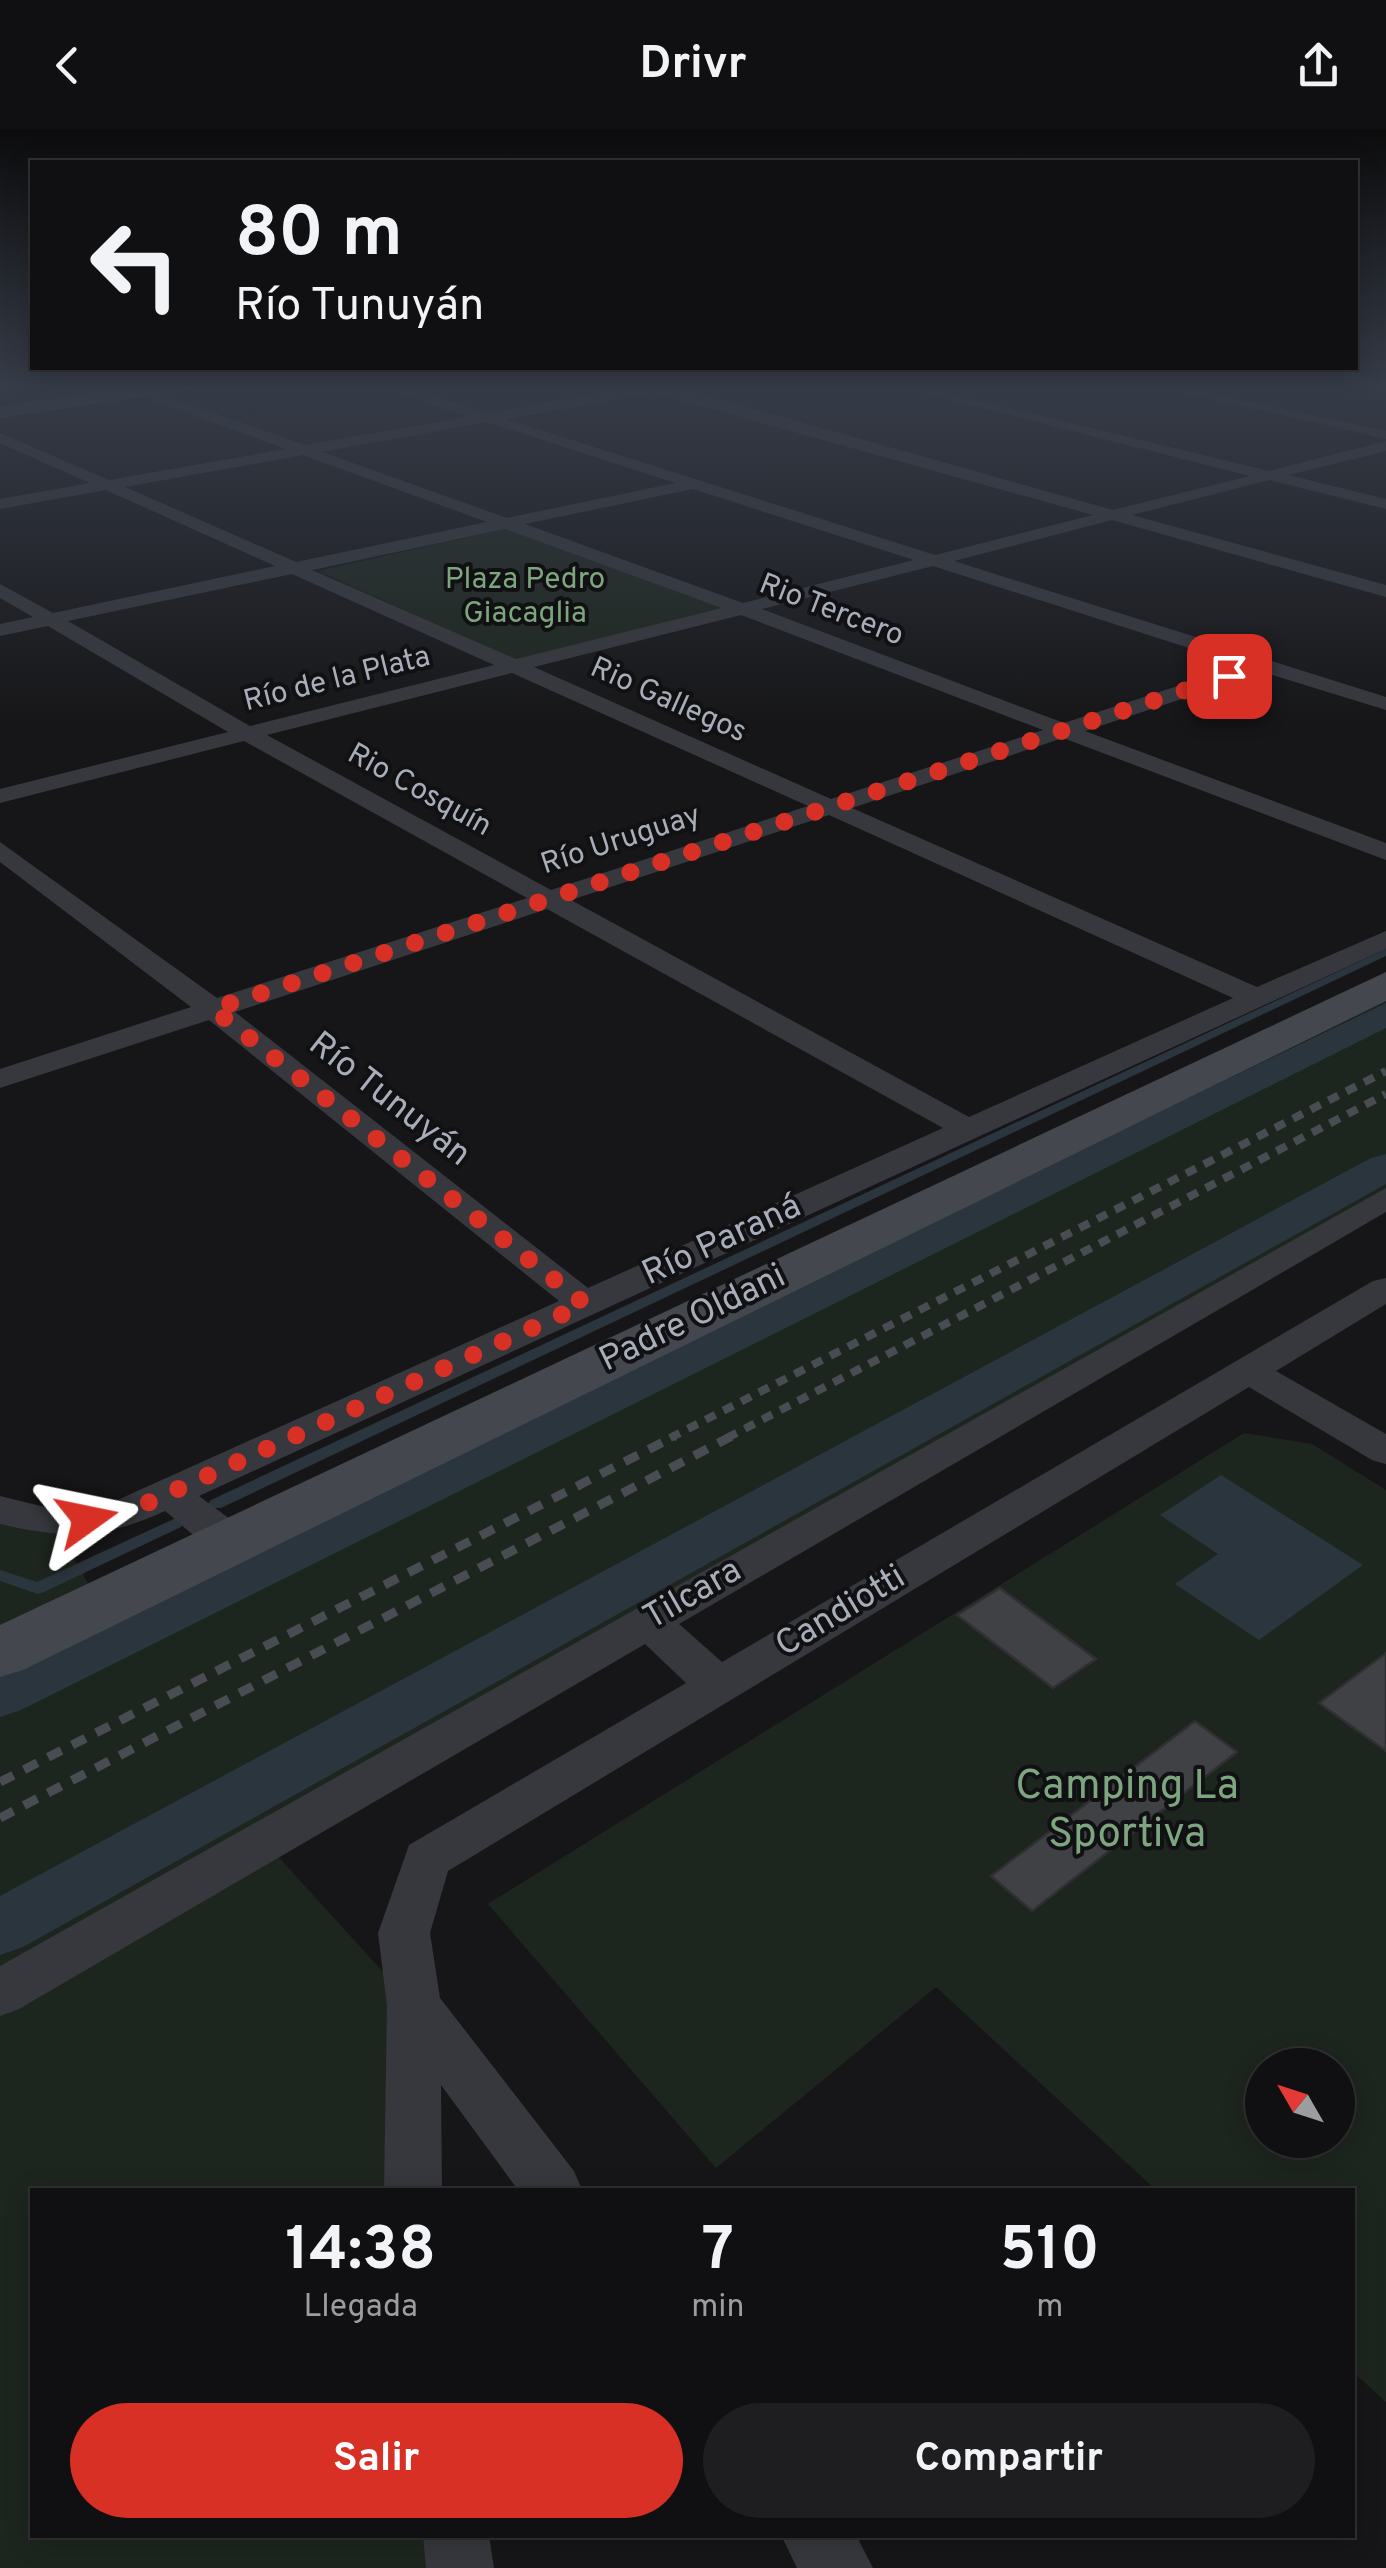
<!DOCTYPE html>
<html lang="es">
<meta charset="utf-8">
<style>
:root{--surface:#101012;--page:#1e1e20;--text:#f1f3f6;--muted:#9c9d9f;--line:#303032;--accent:#d93025}
body{margin:0;font-family:Overpass,sans-serif;background:var(--page);color:var(--text);height:100vh;display:flex;flex-direction:column;font-size:38px;white-space:nowrap}
*{box-sizing:border-box;margin:0}
p{font-size:32px;color:var(--muted)}
.icon{flex:none;width:55px;height:55px;fill:none;stroke:currentColor;stroke-width:2;stroke-linecap:round;stroke-linejoin:round}
.map{position:relative;flex:1;overflow:hidden}
.sheet{position:absolute;left:30px;top:2058px;width:1325px;height:350px;display:flex;flex-direction:column;background:var(--surface);border-radius:0px;box-shadow:0 5px 25px #0003,0 0 0 2px var(--line)}
.sheet>*{flex:none}
.banner{position:absolute;left:30px;top:30px;width:1328px;height:210px;border-radius:0px;box-shadow:0 5px 25px #0003,0 0 0 2px var(--line);background:#101012;color:var(--text);overflow:hidden}
.needle{width:65px;rotate:309deg}
.tools{position:absolute;left:1245px;top:1918px;display:grid;gap:20px}
.tools a{display:grid;place-items:center;width:110px;height:110px;border-radius:50%;background:var(--surface);box-shadow:0 5px 25px #0003,0 0 0 2px var(--line);font-size:50px}
.pin{position:absolute;display:grid;place-items:center;width:85px;height:85px;color:#fff;margin:-42px;border-radius:20px;box-shadow:0 5px 15px #0006}
.me{position:absolute;width:110px;margin:-55px;rotate:78deg;stroke-linejoin:round;filter:drop-shadow(0 0 8px #0008)}
.turn{display:flex;align-items:center;gap:35px;height:210px;padding:0 40px;font-size:45px}
.turn .icon{width:130px;height:130px;stroke-width:2.5}
.turn b{display:block;font-size:70px;line-height:85px}
.eta{display:flex;justify-content:space-evenly;align-items:center;height:170px;text-align:center}
.eta b{font-size:60px;font-weight:700;line-height:70px}
.cta{display:flex;gap:20px;margin-top:auto;padding:20px 40px}
.cta a{flex:1;height:115px;border-radius:60px;background:var(--accent);color:#fff;font-size:40px;font-weight:700;line-height:115px;text-align:center}
.cta a+a{background:var(--page);color:var(--text)}
header{display:flex;justify-content:space-between;align-items:center;height:130px;padding:0 40px;background:var(--surface);font-size:45px;font-weight:700}
.map>svg:first-child{display:block}
.green{fill:#1d261e;fill-rule:evenodd}
.water{fill:#2b353d}
.lines{fill:none;stroke-linecap:round;stroke-linejoin:round}
.stream{fill:#2b353d;fill-rule:evenodd}
.canal{fill:#2b353d;fill-rule:evenodd}
.building{fill:#404145;stroke:#303034;stroke-width:2.5}
.street{fill:#36383d;fill-rule:evenodd}
.secondary{fill:#44474d;fill-rule:evenodd}
.rail-far1{stroke:#494c52;stroke-width:8;stroke-dasharray:11 9;stroke-linecap:butt}
.rail{stroke:#494c52;stroke-width:9;stroke-dasharray:15 12;stroke-linecap:butt}
.route{stroke:#d93025;stroke-width:18;stroke-dasharray:0 32.4}
.labels{text-anchor:middle;dominant-baseline:central;stroke-width:8;stroke-linejoin:round;paint-order:stroke}
.far-park-label{font-size:30px;fill:#7da57f;stroke:#111113}
.far-street-label{font-size:30px;fill:#a7adb9;stroke:#111113}
.street-label{font-size:35px;fill:#a7adb9;stroke:#111113}
.near-park-label{font-size:42px;fill:#7da57f;stroke:#111113}
</style>
<header><svg class="icon" aria-label="back" viewBox="0 0 24 24"><path d="M15 5l-7 7 7 7"/></svg>Drivr<svg class="icon" aria-label="share" viewBox="0 0 24 24"><path d="M12 15V3M7 8l5-5 5 5M5 13v7h14v-7"/></svg></header>
<div class="map">
<svg width="1386" height="2438" viewBox="0 0 1386 2438">
<rect width="100%" height="100%" fill="#161618"/>
<path class="green" d="M510 398 725 477V481L517 531 318 441Z
M1386 855V1068L265 1712 414 1876 413 2060H32V2405H456L460 2438H0V1380L53 1393 100 1474Z
M1244 1303 1312 1314 1386 1360V2272L1353 2242 1352 2060H1156L936 1857 716 2038 488 1774ZM1262 1935H1338V2010H1262Z"/>
<path class="water" d="M1221 1345 1363 1435 1259 1510 1175 1454 1218 1424 1160 1385Z"/>
<g class="lines">
<path class="stream" d="M1386 819V826L221 1378H211L208 1374 211 1370Z
M176 1388 181 1389 184 1393 181 1397 44 1462 38 1464 0 1451V1440L37 1452Z"/>
<path class="canal" d="M1386 873V898L21 1580 0 1587V1540Z
M1386 1024V1054L23 1817 0 1825V1766L1371 1028Z"/>
</g>
<path class="building" d="M1000 1458 1096 1529 1053 1558 957 1485Z
M1386 1523V1621L1319 1573Z
M1195 1591 1237 1622 1032 1781 991 1746Z"/>
<g class="lines">
<path class="street" d="M374 254H394L488 283 636 257 632 254H665L1113 380 1250 346 887 254H909L1269 341 1386 311V321L1288 345 1386 369V379L1269 350 1132 385 1386 455V467L1112 390 954 431 1386 567V580L1263 542 1085 601 1386 713V730L1063 608 852 678 1257 857 1386 801V819L199 1366 246 1401 252 1411 246 1421C214 1430 189 1400 165 1381 105 1409 63 1409 0 1394V1366L53 1379 113 1372 559 1171 209 890 0 958V939L191 877 0 732V712L217 868 527 768 244 611 0 673V659L228 602 48 496 0 506V494L33 487 0 468V454L53 483 275 436 106 360 0 379V369L90 353 0 313V303L109 350 286 319 135 264 140 257 305 315 469 287ZM654 263 1093 385 935 425 506 289ZM487 292 675 353 507 388 322 322ZM303 325 487 392 296 432 125 357ZM693 359 914 430 743 473 525 394ZM505 399 722 478 516 529 312 440ZM933 436 1242 535 1064 593 762 479ZM292 444 494 535 250 596 68 491ZM741 485 1043 600 831 669 534 537ZM512 543 808 676 551 760 267 605ZM829 685 1233 868 969 987 571 770ZM547 779 943 998 588 1158 235 882Z
M1145 254H1169L1386 301V309Z
M1386 1058V1082L679 1494 722 1532 1373 1151 1386 1148V1174L1276 1241 1386 1304V1334L1372 1330 1249 1257 448 1741 430 1803 440 1868 574 2041 582 2060H518L441 1955 442 2060H384L387 1876 378 1803 409 1715 686 1553 645 1514 19 1879 0 1886V1836Z
M423 2405H489L494 2438H426Z
M781 2405H856L873 2438H797Z"/>
<path class="secondary" d="M152 254H200L190 260 0 288V276Z
M1386 842V871L23 1540 0 1547V1495Z"/>
<path class="rail-far1" d="M670 1308 1386 941
M727 1308 1386 964"/>
<path class="rail" d="M0 1652 675 1306
M0 1688 732 1306"/>
</g>
<linearGradient id="sky" x2="0" y2="1"><stop stop-color="#0c0c0d"/><stop offset="0.43" stop-color="#363c48"/><stop offset="1" stop-color="#363c48" stop-opacity="0"/></linearGradient>
<rect width="1386" height="595" fill="url(#sky)"/>
<g class="lines">
<path class="route" d="M87 1389 121 1385 585 1174 213 879 1229 546"/>
</g>
<g class="labels">
<g class="far-park-label">
<text x="525" y="450">Plaza Pedro<tspan x="525" dy="34">Giacaglia</tspan></text>
</g>
<g class="far-street-label">
<text transform="translate(831 481) rotate(21)">Rio Tercero</text>
<text transform="translate(337 550) rotate(-14)">Río de la Plata</text>
<text transform="translate(668 571) rotate(24)">Rio Gallegos</text>
<text transform="translate(419 661) rotate(29)">Rio Cosquín</text>
<text transform="translate(621 711) rotate(-18)">Río Uruguay</text>
</g>
<g class="street-label">
<text transform="translate(389 970) rotate(38)">Río Tunuyán</text>
<text transform="translate(722 1111) rotate(-25)">Río Paraná</text>
<text transform="translate(693 1189) rotate(-26)">Padre Oldani</text>
<text transform="translate(693 1465) rotate(-30)">Tilcara</text>
<text transform="translate(841 1482) rotate(-31)">Candiotti</text>
</g>
<g class="near-park-label">
<text x="1127" y="1657">Camping La<tspan x="1127" dy="48">Sportiva</tspan></text>
</g>
</g>
</svg>
<div class="tools">
<a><svg class="needle" viewBox="-14 -14 28 28"><path d="M0-13l5 13h-10z" fill="#e53935"/><path d="M0 13l5-13h-10z" fill="#9c9d9f"/></svg></a>
</div>
<div class="pin" style="left:1229px;top:546px;background:#d93025"><svg class="icon" aria-label="arrive" viewBox="0 0 24 24"><path d="M6 21V4h12l-3 4 3 4H6"/></svg></div>
<svg class="me" style="left:87px;top:1389px" viewBox="-20 -20 40 40"><path d="M0-17L14 15 0 8-14 15z" fill="#d93025" stroke="#fff" stroke-width="4"/></svg>
<div class="banner">
<div class="turn"><svg class="icon" aria-label="left" viewBox="0 0 24 24"><path d="M17 20v-9H6M10 6l-5 5 5 5"/></svg><div><b>80 m</b>Río Tunuyán</div></div>
</div>
<section class="sheet">
<div class="eta">
<div><b>14:38</b><p>Llegada</p></div>
<div><b>7</b><p>min</p></div>
<div><b>510</b><p>m</p></div>
</div>
<div class="cta"><a>Salir</a><a>Compartir</a></div>
</section>
</div>
